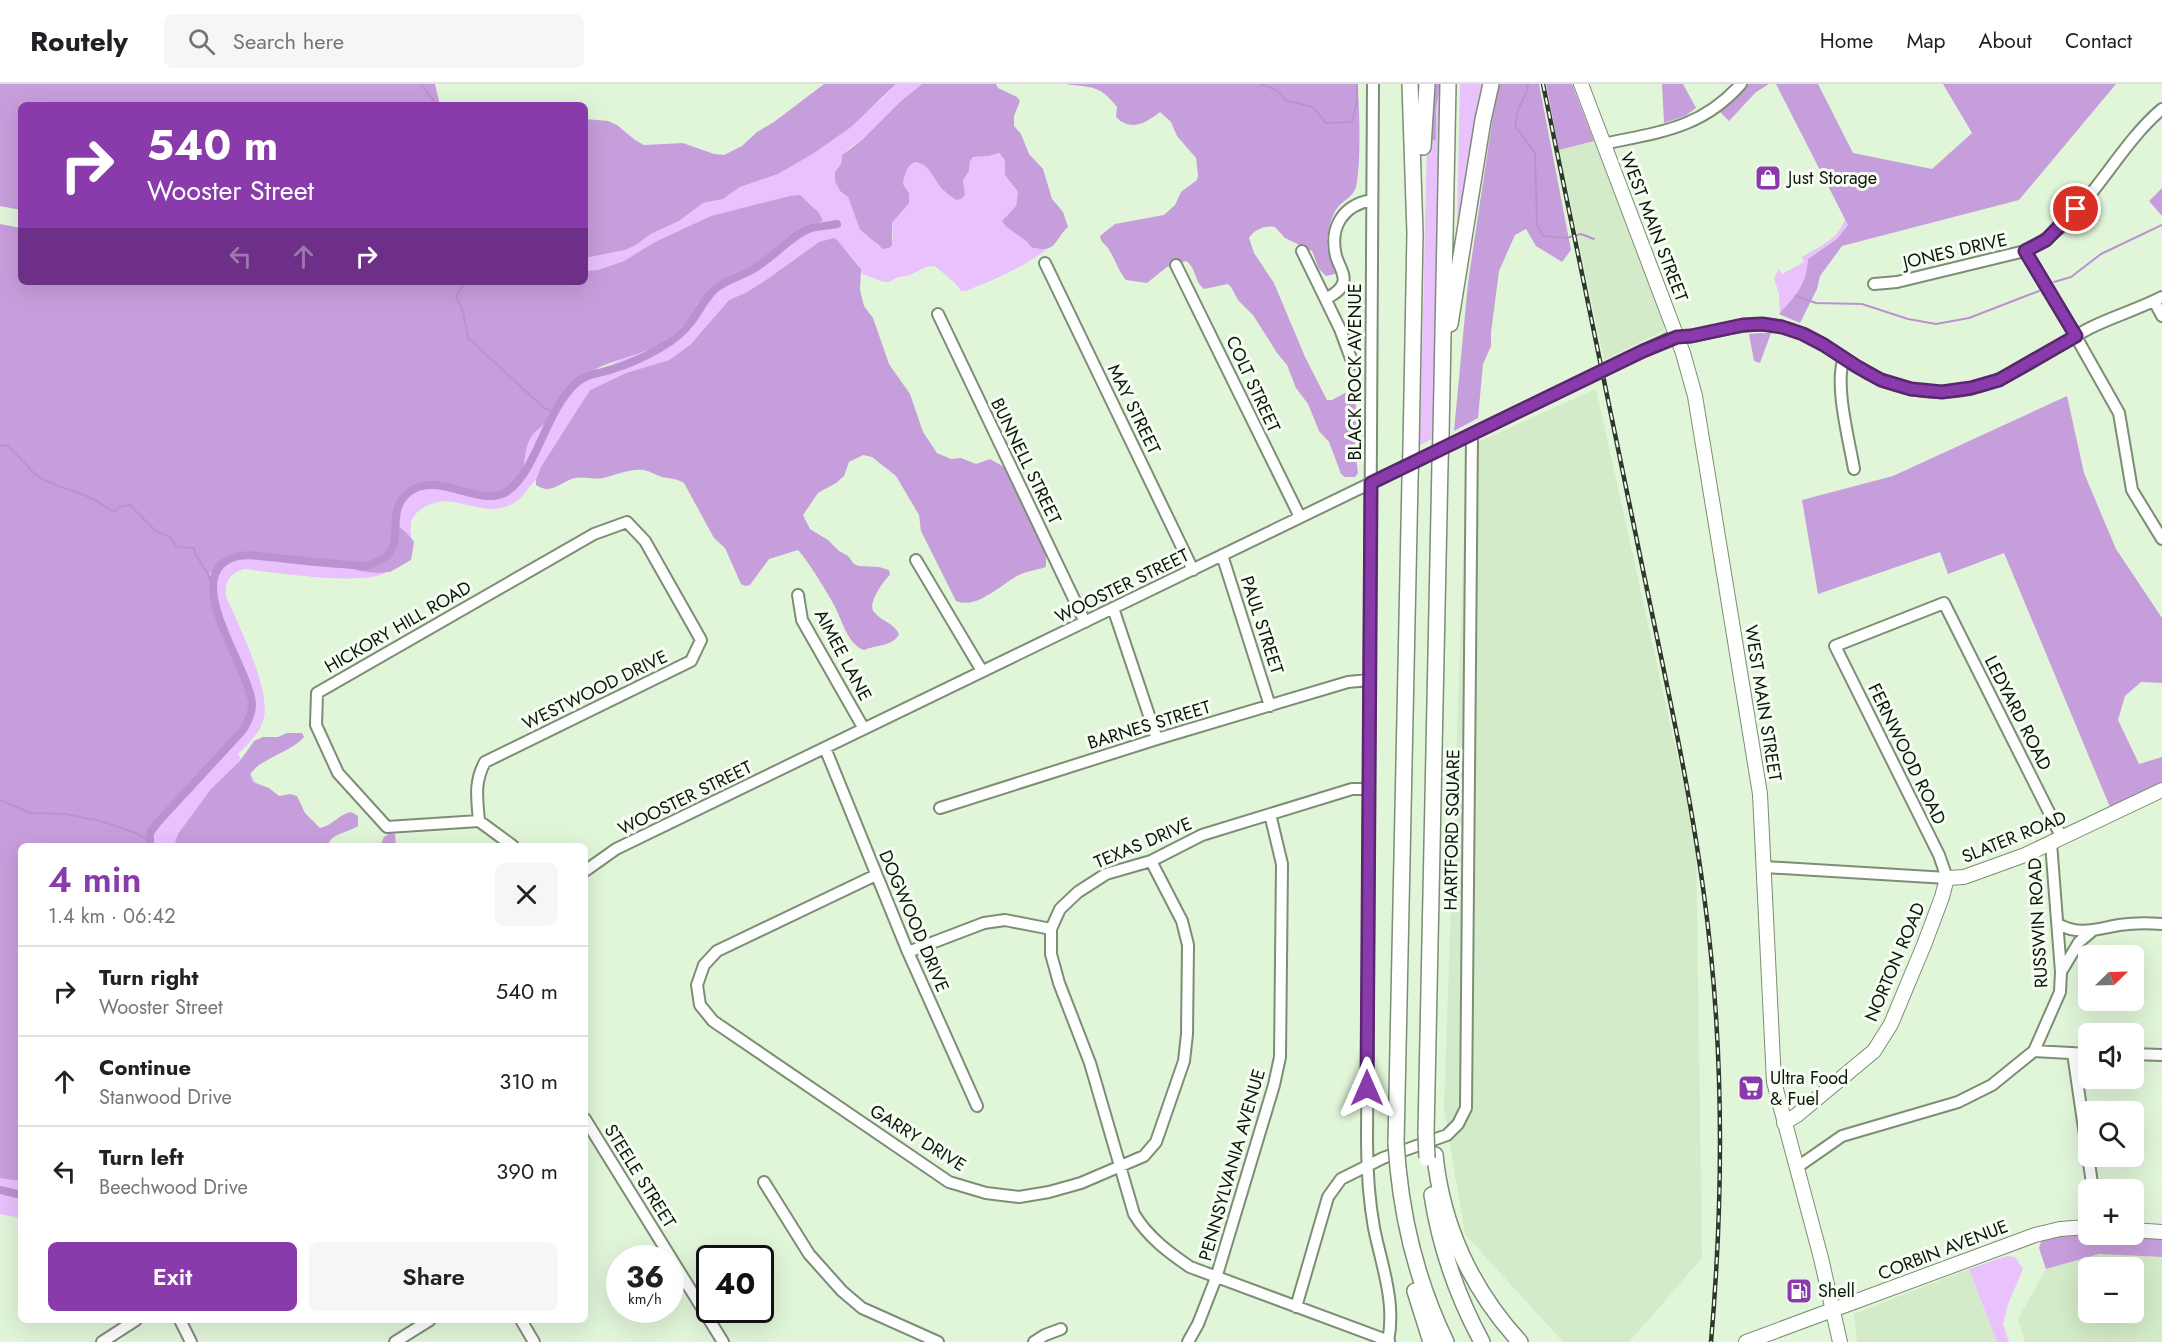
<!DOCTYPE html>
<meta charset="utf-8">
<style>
:root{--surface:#fff;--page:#f6f6f6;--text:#202124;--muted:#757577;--line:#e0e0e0;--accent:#893bab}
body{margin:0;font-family:Jost,sans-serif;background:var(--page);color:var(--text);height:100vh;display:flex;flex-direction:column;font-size:22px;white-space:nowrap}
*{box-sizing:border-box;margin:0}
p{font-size:20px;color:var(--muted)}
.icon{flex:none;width:33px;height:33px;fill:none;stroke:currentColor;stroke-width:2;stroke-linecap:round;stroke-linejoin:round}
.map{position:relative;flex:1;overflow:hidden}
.sheet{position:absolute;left:18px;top:759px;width:570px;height:480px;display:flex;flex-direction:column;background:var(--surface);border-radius:9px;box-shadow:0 6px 24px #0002}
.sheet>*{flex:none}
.hud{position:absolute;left:18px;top:18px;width:570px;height:183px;border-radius:9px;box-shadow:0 6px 24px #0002;background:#893bab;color:#fff;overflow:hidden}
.needle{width:39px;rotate:67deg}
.fabs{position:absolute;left:2078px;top:861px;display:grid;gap:12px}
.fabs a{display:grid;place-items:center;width:66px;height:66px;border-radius:9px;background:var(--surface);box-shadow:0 6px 24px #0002;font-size:30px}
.speed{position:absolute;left:606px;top:1161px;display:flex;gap:12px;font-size:30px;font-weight:700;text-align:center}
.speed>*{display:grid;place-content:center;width:78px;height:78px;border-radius:50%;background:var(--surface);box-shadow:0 6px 24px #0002;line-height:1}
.speed small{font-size:15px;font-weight:400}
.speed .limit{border:3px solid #111;border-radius:9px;background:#fff;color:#111}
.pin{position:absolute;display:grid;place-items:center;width:51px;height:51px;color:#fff;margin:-26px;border:3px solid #fff;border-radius:50%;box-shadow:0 2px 6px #0007}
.me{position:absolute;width:66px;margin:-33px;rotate:0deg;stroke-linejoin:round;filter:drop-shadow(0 0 4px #0008)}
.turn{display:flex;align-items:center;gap:21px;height:126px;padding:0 30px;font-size:27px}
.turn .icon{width:78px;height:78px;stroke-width:2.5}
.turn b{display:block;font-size:42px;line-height:51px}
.lanes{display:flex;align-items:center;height:57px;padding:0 30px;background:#0003;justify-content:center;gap:30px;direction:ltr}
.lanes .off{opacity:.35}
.round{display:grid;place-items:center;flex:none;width:63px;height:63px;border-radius:9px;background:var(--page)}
.headline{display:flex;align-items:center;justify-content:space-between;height:102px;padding:0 30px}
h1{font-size:36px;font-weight:600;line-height:45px;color:var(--accent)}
.cta{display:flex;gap:12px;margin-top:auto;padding:12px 30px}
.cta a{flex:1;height:69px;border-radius:9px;background:var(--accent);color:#fff;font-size:24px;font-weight:600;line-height:69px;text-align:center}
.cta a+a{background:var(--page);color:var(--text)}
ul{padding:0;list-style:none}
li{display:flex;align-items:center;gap:18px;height:90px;padding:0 30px;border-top:2px solid var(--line)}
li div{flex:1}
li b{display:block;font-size:22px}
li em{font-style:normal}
header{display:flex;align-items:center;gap:36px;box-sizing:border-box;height:84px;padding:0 30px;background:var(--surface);border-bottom:2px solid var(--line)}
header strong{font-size:28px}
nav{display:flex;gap:33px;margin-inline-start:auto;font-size:21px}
.search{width:420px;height:54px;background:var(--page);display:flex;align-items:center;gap:15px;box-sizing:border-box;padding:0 21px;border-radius:9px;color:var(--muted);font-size:22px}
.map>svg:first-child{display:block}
.built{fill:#d3ebc8;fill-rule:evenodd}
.green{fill:#e9c1fd}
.forest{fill:#c79edc}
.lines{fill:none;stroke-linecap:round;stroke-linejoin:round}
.stream{stroke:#bb92d0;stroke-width:2}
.canal{stroke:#bb92d0;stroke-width:8}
.minor-casing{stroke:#7c8e75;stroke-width:14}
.major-casing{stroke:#7c8e75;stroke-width:16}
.highway-casing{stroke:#7c8e75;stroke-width:18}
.minor{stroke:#fff;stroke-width:10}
.major{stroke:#fff;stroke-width:14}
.highway{stroke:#fff;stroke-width:15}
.rail-casing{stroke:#2f382c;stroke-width:4.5}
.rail{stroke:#f6fef3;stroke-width:2;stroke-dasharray:7;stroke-linecap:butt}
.highway-bridge-casing{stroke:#7c8e75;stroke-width:18;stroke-linecap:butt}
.highway-bridge{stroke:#fff;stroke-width:15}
.route-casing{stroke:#59266f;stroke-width:15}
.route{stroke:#893bab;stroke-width:10}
.labels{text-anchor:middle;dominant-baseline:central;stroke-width:6;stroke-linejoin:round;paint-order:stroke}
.poi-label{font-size:18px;fill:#0e150b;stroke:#f6fef3;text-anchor:start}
.street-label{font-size:18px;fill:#0e150b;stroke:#f6fef3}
</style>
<header>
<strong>Routely</strong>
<div class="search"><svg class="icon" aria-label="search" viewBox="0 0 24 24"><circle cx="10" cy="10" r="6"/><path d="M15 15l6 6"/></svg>Search here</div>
<nav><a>Home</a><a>Map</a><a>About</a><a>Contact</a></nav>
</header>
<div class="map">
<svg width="2162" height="1258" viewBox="0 0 2162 1258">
<rect width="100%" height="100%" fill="#e1f5d9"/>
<path class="built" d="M1594 57 1665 241 1663 247 1604 276 1559 66Z
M1596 305 1696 757 1702 1174 1629 1258H1563L1465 1150 1444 1025 1467 363Z
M2099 1170 2162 1173V1258H2025L2018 1235 2046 1185ZM2088 1184H2133V1228H2088Z
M1969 1185 1997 1258H1857L1854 1230Z"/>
<path class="green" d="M896 0H922L901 17 862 56 849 64 841 75V80L835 88V98L840 107 848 113 860 146C865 152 873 155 879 163L893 155 892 139 903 127 909 109 903 100C905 91 906 82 915 78 931 80 934 96 943 106 946 110 952 113 956 116L961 115 965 111 963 96 969 87 970 77 973 73 989 72 999 69 1005 76V91L1018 108 1016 122 1002 137C1005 142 1036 164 1042 165 1045 165 1048 163 1051 162 1026 182 996 195 966 207H961L955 199 935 182 926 183 908 192 898 193 889 198H884L862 190C859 176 845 168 838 157L819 158 766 196 747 208 729 216 690 261 669 276 626 289 590 306 536 396C528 403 524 413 514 419 485 436 460 411 434 419 425 421 412 430 411 439 410 445 412 451 410 457 408 463 390 486 385 489 362 502 273 488 244 485 230 489 224 498 226 512 238 541 273 608 263 637 259 650 248 660 238 670L296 762H21V1134L0 1130V475L206 520 204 496 222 470 390 445 399 405 498 365 559 324 570 308 586 291 612 280 681 244 716 199 756 179 790 153 809 142 821 138C817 122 805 116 790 112L653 159 624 177 598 186 585 187V174L625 166 634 162 651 150 679 137 703 119 723 115 740 103 778 90 825 60 882 15Z
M1460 0H1487L1459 145 1457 141Z
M1444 3 1434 354 1420 361 1427 57 1436 56V25L1440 4Z
M1845 135 1848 141 1837 155 1808 175C1806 202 1797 210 1780 229L1779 210 1774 194 1779 185 1782 190 1804 178 1802 173C1819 163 1839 155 1845 135Z
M2007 1172 2015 1173 2023 1185 2008 1220 2003 1240 2009 1258H1997L1969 1185Z"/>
<path class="forest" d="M0 0H435L440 21H21V126L0 122Z
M824 0H896L851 43 814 69 778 90 740 103 723 115 703 119 679 137 651 150 634 162 625 166 585 174V35L608 37 617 41 635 56 644 61 683 59 714 70 724 71 742 62 757 48 774 38Z
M922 0H996L998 4 1017 13 1020 17 1014 32V42L1021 50 1029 70 1043 85 1052 115 1063 128 1068 143C1055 154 1057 171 1031 163 1024 151 1009 149 1002 137L1016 122 1018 108 1005 91V76L999 69 989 72 973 73 970 77 969 87 963 96 965 111 961 115 956 116C952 113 947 110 943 106 934 97 931 80 915 78 906 82 905 91 903 100L909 109V119L892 139V161L889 164 883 165 860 146 848 113 840 107 835 98V88L841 80 842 71 862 56 901 17Z
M1066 0H1357C1360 21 1361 83 1356 103 1352 114 1345 115 1338 123 1330 133 1325 155 1328 168 1330 176 1334 182 1335 190L1326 192 1319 185 1312 167 1285 154 1275 143C1265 141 1255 145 1249 154L1254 169 1274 199 1305 273 1327 316H1332L1345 309 1354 312 1357 328 1355 368 1358 389 1355 393H1345L1341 390 1329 358 1319 347 1308 320 1296 304 1287 281 1277 269 1253 231 1238 216 1231 203 1228 200 1204 205C1194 197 1196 183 1186 177L1167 183 1147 199 1126 196C1118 186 1115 175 1108 164 1104 159 1101 159 1100 152L1115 140 1164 131 1175 121 1181 108 1197 96 1198 91 1196 74 1177 52 1171 38 1160 28C1146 39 1131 48 1116 33L1117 23C1099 0 1092 4 1066 0Z
M1432 0H1444V3L1440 4 1436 25V56L1427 57Z
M1500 0H1539L1571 166 1562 178 1536 162 1526 145 1515 151 1499 187 1491 249V262L1483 280 1478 334 1454 347 1468 199 1495 18Z
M1546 0H1572L1594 57 1559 66Z
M1662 0H1683L1696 24 1685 32 1664 39Z
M1747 0H1769L1756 8 1729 37 1720 28Z
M1776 0H1818L1853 69 1932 85 1972 49 1943 0H2116L2019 116 1842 162 1820 192 1817 205 1800 239 1779 230C1796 211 1806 202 1808 175L1837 155 1848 141Z
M2162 104V132L2149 117Z
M800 111 819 129 823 136C814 143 801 146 791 153 778 161 768 172 755 180 743 187 725 192 715 201 706 208 702 218 696 226 686 240 674 251 660 260 640 272 601 278 585 292 572 303 564 318 554 331 546 341 534 345 529 357 521 374 530 391 507 405 479 421 437 383 407 406 402 410 399 416 396 421 387 443 406 443 414 458L411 476 390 488 377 489 359 487 338 477 251 469 234 470 225 474 210 489C202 514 237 583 248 609L251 622 248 635 151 742 147 751V762H21V1097L0 1094V140L21 144V198H585V187L598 186 624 177 653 159 711 132 790 112Z
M834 154 838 157 861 185 860 206 864 222 873 234 889 280 910 310 923 348 937 369 951 375 961 374 976 380 990 375 1004 383 1046 467V483C1037 486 1027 487 1019 491 1001 500 977 526 956 517L921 447 919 431 896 392 872 373 863 371 849 378 844 392 836 399 818 409 803 431 810 445 828 456 839 467 848 472 854 480 859 482 879 483 889 486 890 491C883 497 867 520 874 528 881 537 894 539 899 550 894 562 876 561 864 566 847 560 842 535 834 521 828 509 806 474 798 466L769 475 750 501 745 502 741 500 725 464 714 454 684 399C676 394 670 395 662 393 656 391 650 387 644 386 631 384 615 391 603 394 594 396 585 392 575 394 561 397 552 412 536 401V396L541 383 590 306 626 289 669 276 690 261 729 216 747 208 766 196 819 158Z
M1760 249H1771L1760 279 1754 277 1749 250Z
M2067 312 2084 389 2116 465 2162 534V599L2141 598 2125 612 2118 636 2139 680 2162 673V700L2110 723 2004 469 1948 490 1940 468 1818 510 1802 416 1893 392Z
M287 649H302L304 653C292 668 258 675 250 691L253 698 269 704 279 712 290 710 297 712 305 729 320 744C332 742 339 730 351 728L358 732V742C349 748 335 749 329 758V762H174L178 750 211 705 240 677 254 657 263 653H278Z
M390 749 395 750 396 762H380L384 753Z
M2088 1150H2130L2162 1154V1173L2099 1170 2046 1185 2039 1164 2042 1155Z"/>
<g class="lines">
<path class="stream" d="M421 0 437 21
M1261 0 1278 7 1285 16 1313 23 1326 39 1352 38 1357 18V0
M1528 0 1527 7 1518 26 1515 42 1535 69 1537 140 1543 152 1566 154 1581 150 1594 155
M466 198 456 212 463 227 468 254 544 324 554 328
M2054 198 2071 193 2101 170 2162 141
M1796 212 1816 219 1862 220 1908 235 1936 240 1969 234 2039 207
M0 362 7 361C17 370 25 380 34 389 45 400 76 407 91 414 100 418 106 425 115 428L118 423 130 421 156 447 170 453 177 463 194 464 196 471 209 492 212 506
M0 716 31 729 65 730 101 737 136 749 150 757"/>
<path class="canal" d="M150 762V749L158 738 243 646C248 638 252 629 252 620 251 587 180 493 232 474 249 468 270 474 287 475 313 478 339 480 365 482 417 469 379 432 409 408 438 385 483 427 509 406 538 383 545 328 576 299 585 291 598 289 610 286 626 281 645 273 660 264 671 258 683 249 691 238 699 228 705 214 715 205 726 195 743 192 755 184 773 173 787 156 806 146 815 142 828 142 837 140
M0 1106 21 1111"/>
<g class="minor-casing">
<path id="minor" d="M1373 0 1367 1057C1367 1086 1369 1116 1374 1144 1382 1183 1396 1218 1388 1258
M1603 60C1659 48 1701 45 1741 0
M1302 167 1340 245 1353 280
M2025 167 2071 244 2119 329 2132 406 2162 455
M1045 179 1193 486
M1176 181 1300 433
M1874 200 1897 198 2025 167C2083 142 2114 65 2162 25
M1326 215C1332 211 1341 207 1343 199 1346 191 1338 180 1336 172 1329 143 1343 121 1372 116
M2154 217 2162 232
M938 230 1085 538
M1844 274C1834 300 1849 356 1854 385
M1222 471 1270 622
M916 476 982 587
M798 511 802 536 864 645
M1113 524 1157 655
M825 664 908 868 977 1022
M1369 705H1352L1202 751 1151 777 1106 790 1078 808 1060 825 1051 845V870L1059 899 1090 979 1134 1130C1148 1153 1168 1168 1190 1183L1389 1257
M940 724 1157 655 1348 598 1369 596
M479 737C477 714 474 698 485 678L691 577 701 556 645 457 627 438 594 450 317 609 316 641 338 689 387 743 479 737 513 762
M1764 783 1947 794 1939 771 1835 562 1944 519 2062 754
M585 787 616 765 1670 254C1678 253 1685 253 1693 252 1723 246 1751 236 1783 243 1815 251 1839 273 1867 289 1890 301 1915 308 1941 308 1999 308 2042 269 2090 244 2114 232 2139 225 2162 213
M876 791 717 867 704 881 697 901 700 921 713 937 949 1098 986 1109 1019 1113 1049 1108 1081 1099 1144 1072 1156 1058 1184 977 1187 950 1188 861 1182 837 1151 777
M2058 840C2079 852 2096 845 2119 841 2133 839 2148 839 2162 840
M908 868 984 839 1005 836 1051 845
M2061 888 2079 858 2091 848
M2034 967 2088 970
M2073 969 2088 1072
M2133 970 2162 971
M585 1035 723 1258
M2088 1072 2093 1106
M1796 1084 1842 1052 1958 1018 1992 1001 2034 967 2060 908 2061 888 2051 759
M764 1098 809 1170 842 1207 862 1224 938 1258
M1296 1223 1328 1113 1341 1095 1383 1074 1447 1051 1458 1040 1466 1024 1472 350
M180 1236 191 1258
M521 1236 534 1258
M102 1258 136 1236
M395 1258 430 1236
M1034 1258 1045 1251 1061 1245
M1188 1258 1198 1240 1216 1194 1274 1001 1280 973 1282 780 1270 730"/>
</g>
<g class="major-casing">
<path id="major" d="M1581 0 1683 269 1695 312 1760 710 1774 998 1821 1174 1840 1258
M1784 1039 1797 1031 1874 967 1891 940 1924 861 1942 813 1947 794 1964 793 2025 771 2162 706
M2133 1146 2162 1148
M1746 1258 2035 1151 2060 1145 2088 1143"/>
</g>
<g class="highway-casing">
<path id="highway" d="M1410 0 1415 149 1411 365
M1423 63 1427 0
M1450 240 1483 36 1491 0
M1441 351 1448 0
M1426 1049 1440 380
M1396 1059 1410 395
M1435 1071C1442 1142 1472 1206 1520 1258
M1398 1084C1404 1144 1420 1204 1446 1258
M1432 1111C1440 1162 1457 1212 1482 1258
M1415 1207 1431 1258"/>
</g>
<use href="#minor" class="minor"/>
<use href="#major" class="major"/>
<use href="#highway" class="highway"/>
<g class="rail-casing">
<path id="rail" d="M1543 0C1574 151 1605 301 1636 452 1660 571 1688 690 1704 811 1724 959 1724 1109 1711 1258"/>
</g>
<use href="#rail" class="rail"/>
<g class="highway-bridge-casing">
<path id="highway-bridge" d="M1440 380 1441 351
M1410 395 1411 365
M1426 1049 1427 1074
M1396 1059 1398 1084"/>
</g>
<use href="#highway-bridge" class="highway-bridge"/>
</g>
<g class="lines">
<g class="route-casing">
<path id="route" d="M1367 1004 1371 399 1643 267 1677 253 1691 252 1743 241 1762 240 1782 243 1803 250 1824 261 1856 282 1881 296 1911 305 1942 308 1971 304 1999 296 2076 252 2025 167 2046 156 2076 125"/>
</g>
<use href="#route" class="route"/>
</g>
<defs>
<g id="shop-square" transform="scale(1.35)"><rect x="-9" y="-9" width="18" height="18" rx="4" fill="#893bab" stroke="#f6fef3"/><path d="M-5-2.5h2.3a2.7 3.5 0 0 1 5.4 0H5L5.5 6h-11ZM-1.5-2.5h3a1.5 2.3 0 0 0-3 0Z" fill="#fff"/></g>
<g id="supermarket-square" transform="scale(1.35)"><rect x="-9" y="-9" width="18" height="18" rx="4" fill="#893bab" stroke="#f6fef3"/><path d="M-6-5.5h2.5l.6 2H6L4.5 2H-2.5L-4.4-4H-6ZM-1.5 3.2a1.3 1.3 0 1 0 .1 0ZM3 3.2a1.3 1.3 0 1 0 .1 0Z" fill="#fff"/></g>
<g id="fuel-square" transform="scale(1.35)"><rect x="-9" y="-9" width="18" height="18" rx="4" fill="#893bab" stroke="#f6fef3"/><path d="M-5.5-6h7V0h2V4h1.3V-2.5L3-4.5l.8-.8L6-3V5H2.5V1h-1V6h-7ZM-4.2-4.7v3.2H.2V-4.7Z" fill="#fff"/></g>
</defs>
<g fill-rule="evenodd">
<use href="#shop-square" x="1768" y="94"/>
<use href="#supermarket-square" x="1751" y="1004"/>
<use href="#fuel-square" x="1799" y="1207"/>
</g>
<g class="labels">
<g class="poi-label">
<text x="1788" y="94">Just Storage</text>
<text x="1770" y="994">Ultra Food<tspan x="1770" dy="21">&amp; Fuel</tspan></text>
<text x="1818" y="1207">Shell</text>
</g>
<g class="street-label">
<text transform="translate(1654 143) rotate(69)">WEST MAIN STREET</text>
<text transform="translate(1955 167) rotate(-13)">JONES DRIVE</text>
<text transform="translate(1355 288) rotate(-90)">BLACK ROCK AVENUE</text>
<text transform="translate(1253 300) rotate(65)">COLT STREET</text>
<text transform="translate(1134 325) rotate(64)">MAY STREET</text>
<text transform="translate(1026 377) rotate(64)">BUNNELL STREET</text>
<text transform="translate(1122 502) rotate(-26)">WOOSTER STREET</text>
<text transform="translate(1262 541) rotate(72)">PAUL STREET</text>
<text transform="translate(398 543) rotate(-30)">HICKORY HILL ROAD</text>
<text transform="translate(843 571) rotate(62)">AIMEE LANE</text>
<text transform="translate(595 606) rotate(-26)">WESTWOOD DRIVE</text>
<text transform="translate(1763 619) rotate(81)">WEST MAIN STREET</text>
<text transform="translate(2018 629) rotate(63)">LEDYARD ROAD</text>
<text transform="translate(1149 641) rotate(-17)">BARNES STREET</text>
<text transform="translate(1907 670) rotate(64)">FERNWOOD ROAD</text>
<text transform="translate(685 714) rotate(-26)">WOOSTER STREET</text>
<text transform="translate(1452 746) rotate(-89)">HARTFORD SQUARE</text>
<text transform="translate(2014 753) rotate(-22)">SLATER ROAD</text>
<text transform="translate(1143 759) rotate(-23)">TEXAS DRIVE</text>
<text transform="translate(914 837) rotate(67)">DOGWOOD DRIVE</text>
<text transform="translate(2038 839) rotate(-93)">RUSSWIN ROAD</text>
<text transform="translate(1895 878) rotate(-67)">NORTON ROAD</text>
<text transform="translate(918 1054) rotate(32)">GARRY DRIVE</text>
<text transform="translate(1232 1081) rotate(-74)">PENNSYLVANIA AVENUE</text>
<text transform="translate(640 1092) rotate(58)">STEELE STREET</text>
<text transform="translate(1943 1166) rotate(-21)">CORBIN AVENUE</text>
</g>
</g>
</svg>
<div class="fabs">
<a><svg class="needle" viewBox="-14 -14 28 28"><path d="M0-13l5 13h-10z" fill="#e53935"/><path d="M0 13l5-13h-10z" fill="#757577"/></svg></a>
<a><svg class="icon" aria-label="sound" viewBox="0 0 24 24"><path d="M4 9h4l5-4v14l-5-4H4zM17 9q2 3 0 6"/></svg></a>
<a><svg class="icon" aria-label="search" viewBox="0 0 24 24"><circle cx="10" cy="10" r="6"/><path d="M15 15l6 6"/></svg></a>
<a>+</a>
<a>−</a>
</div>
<div class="speed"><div>36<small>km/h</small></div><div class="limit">40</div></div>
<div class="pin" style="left:2076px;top:125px;background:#d93025"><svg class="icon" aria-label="arrive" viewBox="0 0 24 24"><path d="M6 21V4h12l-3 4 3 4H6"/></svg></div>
<svg class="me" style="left:1367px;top:1004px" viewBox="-20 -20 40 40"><path d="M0-17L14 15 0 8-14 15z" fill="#893bab" stroke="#fff" stroke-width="4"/></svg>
<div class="hud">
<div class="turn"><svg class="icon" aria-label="right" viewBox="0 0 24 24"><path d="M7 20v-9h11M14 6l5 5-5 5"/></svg><div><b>540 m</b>Wooster Street</div></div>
<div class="lanes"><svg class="icon off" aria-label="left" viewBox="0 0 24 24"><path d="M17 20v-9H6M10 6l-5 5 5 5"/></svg><svg class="icon off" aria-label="ahead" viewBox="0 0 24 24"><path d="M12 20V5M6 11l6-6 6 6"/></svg><svg class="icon" aria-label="right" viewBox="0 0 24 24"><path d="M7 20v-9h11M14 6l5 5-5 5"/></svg></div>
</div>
<section class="sheet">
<div class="headline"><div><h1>4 min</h1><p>1.4 km · 06:42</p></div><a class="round"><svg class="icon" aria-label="close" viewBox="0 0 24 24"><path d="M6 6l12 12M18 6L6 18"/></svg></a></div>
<ul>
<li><svg class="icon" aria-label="right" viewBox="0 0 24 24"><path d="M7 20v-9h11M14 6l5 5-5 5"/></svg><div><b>Turn right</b><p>Wooster Street</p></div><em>540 m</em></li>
<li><svg class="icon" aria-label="ahead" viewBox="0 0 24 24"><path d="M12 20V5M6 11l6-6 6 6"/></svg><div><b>Continue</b><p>Stanwood Drive</p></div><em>310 m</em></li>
<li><svg class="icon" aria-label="left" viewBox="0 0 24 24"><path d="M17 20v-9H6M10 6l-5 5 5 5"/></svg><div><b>Turn left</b><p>Beechwood Drive</p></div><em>390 m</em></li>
</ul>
<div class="cta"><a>Exit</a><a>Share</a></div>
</section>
</div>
